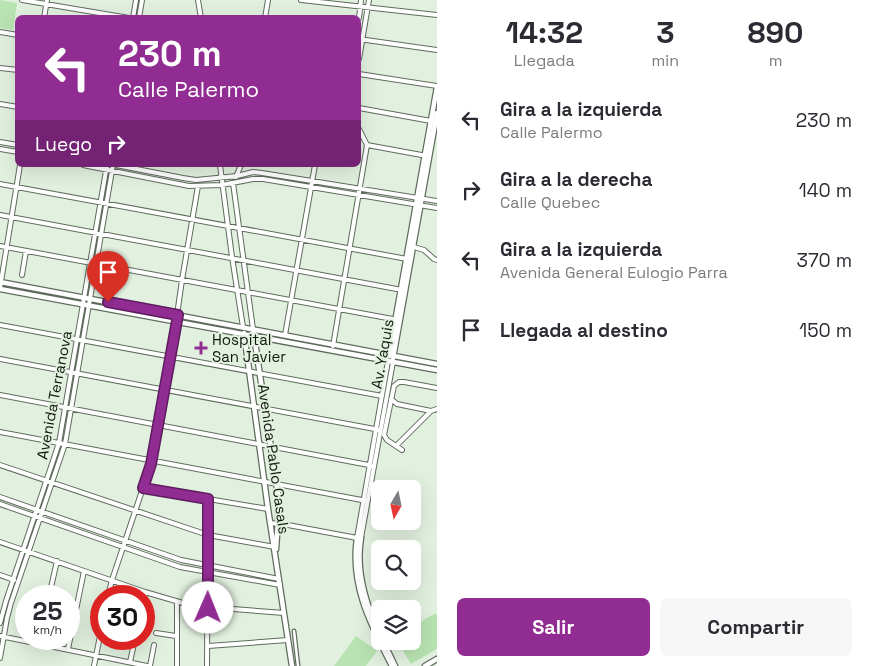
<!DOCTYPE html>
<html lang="es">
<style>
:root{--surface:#fff;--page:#f7f7f7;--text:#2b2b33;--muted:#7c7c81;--accent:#912c92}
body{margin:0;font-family:"Space Grotesk",sans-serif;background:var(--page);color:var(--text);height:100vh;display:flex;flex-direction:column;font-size:19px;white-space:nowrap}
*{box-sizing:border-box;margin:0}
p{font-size:16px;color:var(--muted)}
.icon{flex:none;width:28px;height:28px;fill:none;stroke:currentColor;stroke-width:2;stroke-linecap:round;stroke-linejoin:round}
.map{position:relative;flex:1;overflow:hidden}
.details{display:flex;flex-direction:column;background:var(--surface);width:435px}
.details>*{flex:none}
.top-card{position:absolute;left:15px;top:15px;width:346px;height:152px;border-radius:8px;box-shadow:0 5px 20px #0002;background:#912c92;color:#fff;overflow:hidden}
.needle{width:32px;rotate:189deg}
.tools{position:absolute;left:371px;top:480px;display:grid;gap:10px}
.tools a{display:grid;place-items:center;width:50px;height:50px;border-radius:8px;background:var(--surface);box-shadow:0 5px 20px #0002;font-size:25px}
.speed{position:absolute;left:15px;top:585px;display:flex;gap:10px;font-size:25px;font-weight:700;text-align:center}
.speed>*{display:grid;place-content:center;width:65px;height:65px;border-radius:50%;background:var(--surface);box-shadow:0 5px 20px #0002;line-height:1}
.speed small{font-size:12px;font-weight:400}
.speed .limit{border:8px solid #d22;background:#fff;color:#111}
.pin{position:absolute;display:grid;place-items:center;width:42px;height:42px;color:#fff;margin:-51px -21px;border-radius:50% 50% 50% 0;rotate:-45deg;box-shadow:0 0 5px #0007}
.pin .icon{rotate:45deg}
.me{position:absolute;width:55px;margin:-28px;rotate:1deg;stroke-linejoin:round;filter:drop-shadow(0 0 4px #0008)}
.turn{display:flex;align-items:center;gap:18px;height:105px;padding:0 20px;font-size:22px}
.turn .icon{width:65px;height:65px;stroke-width:2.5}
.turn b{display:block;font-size:35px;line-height:42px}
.then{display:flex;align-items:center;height:48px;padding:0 20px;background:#0003;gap:10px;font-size:19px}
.eta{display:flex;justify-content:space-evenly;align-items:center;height:85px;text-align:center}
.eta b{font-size:30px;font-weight:800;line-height:35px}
.button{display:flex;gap:10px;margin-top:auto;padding:10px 20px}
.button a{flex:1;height:58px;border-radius:8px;background:var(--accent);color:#fff;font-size:20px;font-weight:800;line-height:58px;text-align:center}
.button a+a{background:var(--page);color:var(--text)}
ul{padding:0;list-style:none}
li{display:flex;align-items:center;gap:15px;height:70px;padding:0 20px}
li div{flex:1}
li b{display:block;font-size:19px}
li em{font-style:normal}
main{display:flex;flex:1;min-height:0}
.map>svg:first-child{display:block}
.green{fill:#b9e3b2}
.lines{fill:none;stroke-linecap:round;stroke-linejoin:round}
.pedestrian-casing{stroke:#5f6c5d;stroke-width:5}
.minor-casing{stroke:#5f6c5d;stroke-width:6}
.tertiary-casing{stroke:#5f6c5d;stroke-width:7}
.pedestrian{stroke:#fff;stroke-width:2.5}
.minor{stroke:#fff;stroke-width:4}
.tertiary{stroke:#fff;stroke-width:4.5}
.route-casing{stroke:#5e1d5f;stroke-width:12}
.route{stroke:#912c92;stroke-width:9}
.poi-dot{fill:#912c92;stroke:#e2f1df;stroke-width:2}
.labels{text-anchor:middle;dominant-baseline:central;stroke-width:4;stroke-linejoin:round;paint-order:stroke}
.poi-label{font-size:15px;fill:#121711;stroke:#e2f1df;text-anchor:start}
.street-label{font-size:15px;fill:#121711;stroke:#e2f1df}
</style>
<main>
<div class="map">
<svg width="437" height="666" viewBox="0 0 437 666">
<rect width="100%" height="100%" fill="#e2f1df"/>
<path class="green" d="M0 0 17 3 13 30 0 28Z
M436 613 437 615V649L411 664 397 641H412L413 626Z
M356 636 377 651 366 666H334Z"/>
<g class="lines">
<g class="pedestrian-casing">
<path id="pedestrian" d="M294 631 298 666"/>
</g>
<g class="minor-casing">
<path id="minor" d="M22 0 129 18
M198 0 201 18
M301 0 437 15
M44 18 47 0
M133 18 136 0
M139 18 142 0
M265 18 268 0
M359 18 361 0
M0 32 18 35
M359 39 437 50
M359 59 369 0
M0 68 18 70
M359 74 437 86
M0 104 18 107
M359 108 431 121
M0 142 18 145
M367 145 427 156
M0 149 18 152
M83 165 189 186 222 185 253 179H263L437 208
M116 165 183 178 196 180 237 176 253 172 262 173 437 201
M220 165 232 257 243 327
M236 177 241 165
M233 183 253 329
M0 184 407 259
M0 215 402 290
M0 246 398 320
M414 247 424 250 434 259 437 260
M22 275 26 251
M0 288 20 165
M0 325 382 396
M285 335 315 165
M333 346 366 151 367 145 359 129
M0 359 380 430
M0 395 374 466
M391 399 397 404 431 411
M0 432 367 501
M396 446 431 411 437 409
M402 450 387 440 384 435 394 386 399 382H404L437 388
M0 465 208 535 275 547
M143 488 268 509
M0 497 181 560 279 579
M0 504 180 567 280 585
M270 523 288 525 357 538 388 361
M361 538 393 362
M0 542 145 592 193 606 284 613
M0 575 14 580
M49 596 57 561
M108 596 112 580 151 464 164 389 171 357 182 280 198 186
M144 600 145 592
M0 623 6 601 59 443 107 165
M156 633 176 636
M0 636 147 666
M208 646 288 640
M68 649 84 571
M0 658 7 618 11 603 65 444 113 165
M130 662 135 639
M94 666 101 631
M150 666 154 645
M177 666V602
M207 666 208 499"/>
</g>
<g class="tertiary-casing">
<path id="tertiary" d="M0 282 437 364
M0 289 437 370
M253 329 279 501V507L276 549
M244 333 268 509 292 666
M389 356 437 87
M393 358 437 113
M357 538C350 586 371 625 392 666
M361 538C355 571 366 605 380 635
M383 641 395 666
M425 666 437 659"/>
</g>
<use href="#pedestrian" class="pedestrian"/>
<use href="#minor" class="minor"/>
<use href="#tertiary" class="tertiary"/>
</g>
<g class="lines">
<g class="route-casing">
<path id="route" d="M108 302 178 315 151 464 143 488 208 499V608"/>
</g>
<use href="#route" class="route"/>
</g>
<path class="poi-dot" d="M198.5 340.5h5v5h5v5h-5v5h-5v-5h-5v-5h5z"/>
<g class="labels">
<g class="poi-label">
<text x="212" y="339">Hospital<tspan x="212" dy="17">San Javier</tspan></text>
</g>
<g class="street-label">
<text transform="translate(382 354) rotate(-80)">Av. Yaquis</text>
<text transform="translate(54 395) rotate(-79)">Avenida Terranova</text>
<text transform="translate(274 459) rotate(82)">Avenida Pablo Casals</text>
</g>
</g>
</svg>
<div class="tools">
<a><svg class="needle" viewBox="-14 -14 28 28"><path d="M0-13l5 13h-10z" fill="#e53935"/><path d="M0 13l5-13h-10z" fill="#7c7c81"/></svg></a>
<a><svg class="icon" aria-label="search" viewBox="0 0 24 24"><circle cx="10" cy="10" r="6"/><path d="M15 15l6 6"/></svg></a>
<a><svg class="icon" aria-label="layers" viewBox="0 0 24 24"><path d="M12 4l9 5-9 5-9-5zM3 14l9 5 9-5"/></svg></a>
</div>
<div class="speed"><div>25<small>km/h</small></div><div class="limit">30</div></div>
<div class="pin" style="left:108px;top:302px;background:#d93025"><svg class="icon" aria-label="arrive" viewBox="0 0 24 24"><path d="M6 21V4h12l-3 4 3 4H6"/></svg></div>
<svg class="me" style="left:208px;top:608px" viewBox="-20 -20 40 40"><circle r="19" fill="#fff"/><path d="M0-13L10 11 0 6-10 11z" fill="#912c92"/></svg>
<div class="top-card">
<div class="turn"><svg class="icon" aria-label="left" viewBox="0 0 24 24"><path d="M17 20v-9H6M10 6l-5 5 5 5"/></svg><div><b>230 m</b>Calle Palermo</div></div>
<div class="then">Luego<svg class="icon" aria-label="right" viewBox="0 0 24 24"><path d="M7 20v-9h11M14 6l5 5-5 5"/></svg></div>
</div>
</div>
<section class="details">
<div class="eta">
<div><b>14:32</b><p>Llegada</p></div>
<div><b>3</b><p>min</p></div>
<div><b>890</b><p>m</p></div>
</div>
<ul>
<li><svg class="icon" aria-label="left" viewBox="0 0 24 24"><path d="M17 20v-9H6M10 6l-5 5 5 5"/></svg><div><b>Gira a la izquierda</b><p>Calle Palermo</p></div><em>230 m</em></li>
<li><svg class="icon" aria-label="right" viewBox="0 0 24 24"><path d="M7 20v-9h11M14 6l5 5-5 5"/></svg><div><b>Gira a la derecha</b><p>Calle Quebec</p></div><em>140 m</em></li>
<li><svg class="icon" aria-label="left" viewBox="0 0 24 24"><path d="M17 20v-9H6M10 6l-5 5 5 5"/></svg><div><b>Gira a la izquierda</b><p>Avenida General Eulogio Parra</p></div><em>370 m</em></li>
<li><svg class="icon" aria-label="arrive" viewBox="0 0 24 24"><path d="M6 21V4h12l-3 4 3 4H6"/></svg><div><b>Llegada al destino</b></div><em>150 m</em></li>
</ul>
<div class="button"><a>Salir</a><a>Compartir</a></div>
</section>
</main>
